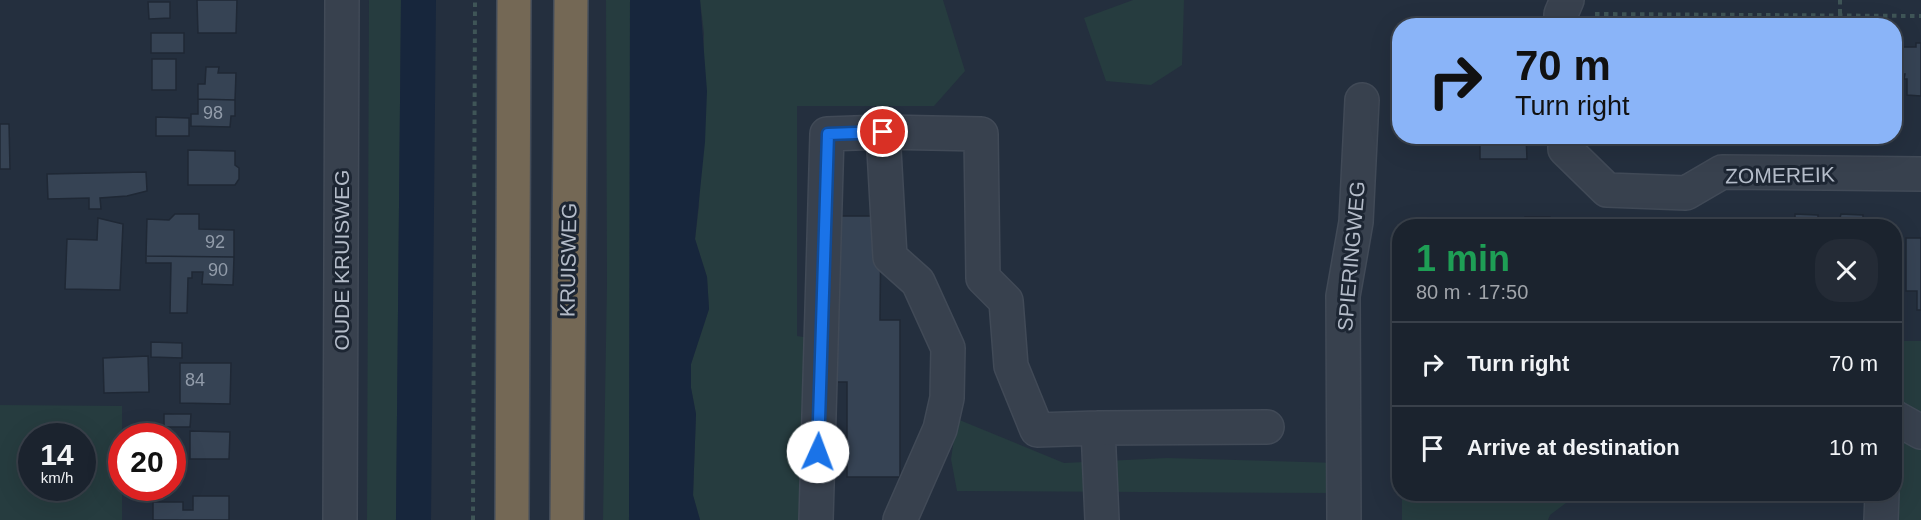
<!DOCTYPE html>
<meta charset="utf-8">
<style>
:root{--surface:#1b232e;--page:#242b36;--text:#f1f3f6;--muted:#a0a4aa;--line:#39404a}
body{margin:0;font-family:Arial,sans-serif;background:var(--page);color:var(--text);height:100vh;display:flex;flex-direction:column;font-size:22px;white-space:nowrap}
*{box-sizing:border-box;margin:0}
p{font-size:20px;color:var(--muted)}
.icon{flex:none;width:33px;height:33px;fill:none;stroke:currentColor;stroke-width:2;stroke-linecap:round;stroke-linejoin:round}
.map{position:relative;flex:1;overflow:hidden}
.sheet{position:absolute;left:1392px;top:219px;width:510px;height:282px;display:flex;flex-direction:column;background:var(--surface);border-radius:24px;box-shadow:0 6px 24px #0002,0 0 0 2px var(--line)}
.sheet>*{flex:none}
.guide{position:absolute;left:1392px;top:18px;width:510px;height:126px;border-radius:24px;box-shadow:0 6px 24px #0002,0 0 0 2px var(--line);background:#8ab4f8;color:#111;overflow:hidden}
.speed{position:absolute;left:18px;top:423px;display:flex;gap:12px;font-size:30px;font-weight:700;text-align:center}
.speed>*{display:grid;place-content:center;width:78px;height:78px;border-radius:50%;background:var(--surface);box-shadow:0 6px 24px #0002,0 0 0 2px var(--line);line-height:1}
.speed small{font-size:15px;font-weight:400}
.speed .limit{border:9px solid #d22;background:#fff;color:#111}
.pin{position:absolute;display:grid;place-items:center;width:51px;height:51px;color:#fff;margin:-26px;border:3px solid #fff;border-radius:50%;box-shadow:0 2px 6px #0007}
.me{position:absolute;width:66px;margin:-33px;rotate:2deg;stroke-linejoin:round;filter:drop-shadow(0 0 4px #0008)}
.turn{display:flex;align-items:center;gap:21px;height:126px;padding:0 24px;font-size:27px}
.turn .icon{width:78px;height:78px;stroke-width:2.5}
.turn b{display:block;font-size:42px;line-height:51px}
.round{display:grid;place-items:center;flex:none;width:63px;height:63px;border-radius:24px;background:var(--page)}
.head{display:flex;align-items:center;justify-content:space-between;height:102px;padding:0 24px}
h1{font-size:36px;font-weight:700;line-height:45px;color:#1e9e55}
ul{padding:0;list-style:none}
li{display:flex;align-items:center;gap:18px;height:84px;padding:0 24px;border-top:2px solid var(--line)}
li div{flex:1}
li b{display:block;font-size:22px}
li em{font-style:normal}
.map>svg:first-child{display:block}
.green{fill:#263c3f;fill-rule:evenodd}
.water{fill:#17263c}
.building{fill:#364354;stroke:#1f2835;stroke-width:1.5}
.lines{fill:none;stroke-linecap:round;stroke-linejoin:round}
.minor-casing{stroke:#414a57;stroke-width:36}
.highway-casing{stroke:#434c59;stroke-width:36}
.path{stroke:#3f5557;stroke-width:4;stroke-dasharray:4.5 4.5;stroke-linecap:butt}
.minor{stroke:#38414e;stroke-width:33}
.highway{stroke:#746855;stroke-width:33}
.route-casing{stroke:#114b97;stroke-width:15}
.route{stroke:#1a73e8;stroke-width:10}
.labels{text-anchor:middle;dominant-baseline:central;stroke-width:6;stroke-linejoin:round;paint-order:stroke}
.number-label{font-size:18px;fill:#929caa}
.street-label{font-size:21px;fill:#b4bcc9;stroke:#1d2633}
</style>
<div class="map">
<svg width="1921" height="520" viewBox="0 0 1921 520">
<rect width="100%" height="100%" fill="#242f3e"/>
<path class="green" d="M369 0H401L396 520H367Z
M606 0H630L629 520H603L607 283Z
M700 0H943L965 71 934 106H797V336L816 339 814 520H700L693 496 696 414 691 388V364L709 309 707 277 695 239 699 206 704 33Z
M1133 0H1184L1182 65 1151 85 1106 81 1084 18Z
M1894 341H1921V420L1895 405Z
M0 405 122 406V520H0ZM82 436V488H32V436Z
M957 419 1064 463 1167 458 1339 463 1338 493 957 491 951 459Z
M1895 432 1921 442V520H1892Z
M1402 494H1578L1550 515 1548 520H1402Z"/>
<path class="water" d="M401 0H436L431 520H396Z
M630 0H700L707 91 705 142 695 239 707 277 709 309 691 364V388L696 414 693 495 700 520H629Z"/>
<path class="building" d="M197 0H237L236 33H198Z
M148 2H170V18L149 19Z
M151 33H184V53H151Z
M1916 43H1921V96L1907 95V79H1904L1905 74H1897L1898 47H1916Z
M152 59H176V90H152Z
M206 67H219L218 73H236L235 100 198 99V84H205Z
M198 99 235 100V116H231L230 127 191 126V114H198Z
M156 117 189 118V136H156Z
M0 124H9L10 169H0Z
M1480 136H1526L1527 159H1480Z
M188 150 235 151V165L239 168V179L235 185H188Z
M146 172 147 191 127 196 100 198 101 209H89V198L48 199 47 174Z
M175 214H199V229L234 230V257L146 256 147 219 169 220Z
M1795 214 1818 215V226H1770H1795Z
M1841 214 1863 215V226H1818V218H1840Z
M835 216H881L880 320H900V477H847V382H835Z
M1525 217H1550V226H1525Z
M98 218 123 224 120 290 65 289 67 239 97 240Z
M1906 238H1921V310H1917V291H1906Z
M146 256 234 257 233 285 202 284 203 272H192V278H188L187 313H170L171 263H146Z
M151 342 182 343V358L151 357Z
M148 356 149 392 104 393 103 358Z
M180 363H231L230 404 180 403Z
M164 414H191L190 427H164Z
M190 431 230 432 229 459H190Z
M151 488H164V497L151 496Z
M193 496H229V520H153V502H183V510H193Z"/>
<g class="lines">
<g class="minor-casing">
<path id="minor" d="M1561 26V14L1567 0
M883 132 981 134 983 278 1006 301 1011 366 1037 430 1098 428
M1565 136V149L1607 190 1686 193 1722 172 1921 174
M1894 417 1921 432
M340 520 342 0
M816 520 827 134 883 132 890 257 918 282 948 348 947 398 940 429 900 520
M1102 520 1098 428 1267 427
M1344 520 1343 296 1356 222 1362 100
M1881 520 1882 494"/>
</g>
<g class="highway-casing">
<path id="highway" d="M512 520 514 0
M567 520 571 0"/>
</g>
<path class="path" d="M1840 0V15
M1595 14 1921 16
M1867 26V15
M473 520 475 0"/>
<use href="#minor" class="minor"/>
<use href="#highway" class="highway"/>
</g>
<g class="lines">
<g class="route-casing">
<path id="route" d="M818 452 828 134 883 132"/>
</g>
<use href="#route" class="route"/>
</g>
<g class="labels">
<g class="number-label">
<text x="213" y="113">98</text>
<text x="215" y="242">92</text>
<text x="218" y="270">90</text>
<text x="195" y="380">84</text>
</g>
<g class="street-label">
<text transform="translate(1780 175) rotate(-1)">ZOMEREIK</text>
<text transform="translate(1351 256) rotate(-85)">SPIERINGWEG</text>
<text transform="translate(341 260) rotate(-90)">OUDE KRUISWEG</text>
<text transform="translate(568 260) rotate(-89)">KRUISWEG</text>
</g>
</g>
</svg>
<div class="speed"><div>14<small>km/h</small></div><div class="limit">20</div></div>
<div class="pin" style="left:883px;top:132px;background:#d93025"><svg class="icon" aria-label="arrive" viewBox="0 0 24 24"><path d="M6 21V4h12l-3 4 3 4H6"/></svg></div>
<svg class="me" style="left:818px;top:452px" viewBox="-20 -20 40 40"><circle r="19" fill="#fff"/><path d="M0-13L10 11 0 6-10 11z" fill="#1a73e8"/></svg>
<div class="guide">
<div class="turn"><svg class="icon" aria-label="right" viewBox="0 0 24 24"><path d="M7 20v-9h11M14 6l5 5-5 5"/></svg><div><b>70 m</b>Turn right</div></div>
</div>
<section class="sheet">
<div class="head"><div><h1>1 min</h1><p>80 m · 17:50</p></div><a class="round"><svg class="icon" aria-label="close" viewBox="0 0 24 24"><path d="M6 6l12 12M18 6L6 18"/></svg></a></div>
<ul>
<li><svg class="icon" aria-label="right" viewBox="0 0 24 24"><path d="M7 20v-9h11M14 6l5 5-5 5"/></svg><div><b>Turn right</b></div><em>70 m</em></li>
<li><svg class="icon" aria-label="arrive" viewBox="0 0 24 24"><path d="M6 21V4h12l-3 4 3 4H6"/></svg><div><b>Arrive at destination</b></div><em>10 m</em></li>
</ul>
</section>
</div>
